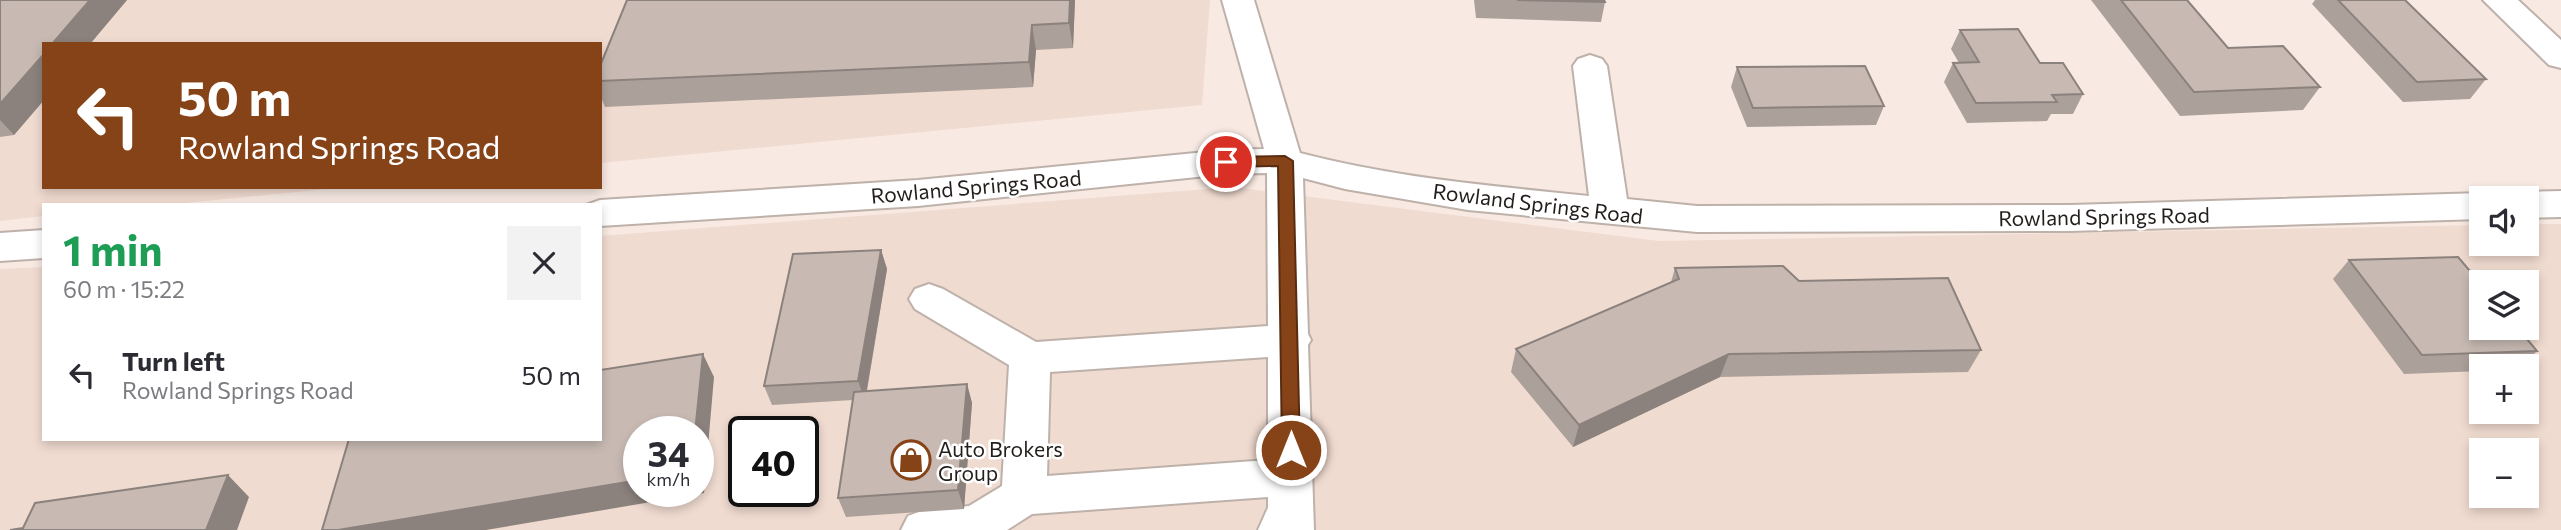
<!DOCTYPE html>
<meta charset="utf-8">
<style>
:root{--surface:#fff;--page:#f2f2f3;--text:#2b2b33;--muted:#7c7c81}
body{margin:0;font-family:Commissioner,sans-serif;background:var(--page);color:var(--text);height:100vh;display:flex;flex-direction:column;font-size:26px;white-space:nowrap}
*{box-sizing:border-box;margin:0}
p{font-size:23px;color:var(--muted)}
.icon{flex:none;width:38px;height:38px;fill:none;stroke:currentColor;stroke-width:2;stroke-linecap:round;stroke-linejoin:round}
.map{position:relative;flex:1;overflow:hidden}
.sheet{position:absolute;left:42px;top:203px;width:560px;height:238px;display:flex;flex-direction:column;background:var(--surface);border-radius:0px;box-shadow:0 4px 10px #0003}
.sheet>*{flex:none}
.guide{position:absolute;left:42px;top:42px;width:560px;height:147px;border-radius:0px;box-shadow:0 4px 10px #0003;background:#874318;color:#fff;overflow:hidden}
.fabs{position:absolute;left:2469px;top:186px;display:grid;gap:14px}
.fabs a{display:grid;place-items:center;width:70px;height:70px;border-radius:0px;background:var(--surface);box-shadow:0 4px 10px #0003;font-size:35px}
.speed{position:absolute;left:623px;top:416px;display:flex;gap:14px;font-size:35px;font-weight:700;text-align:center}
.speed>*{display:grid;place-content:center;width:91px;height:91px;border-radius:50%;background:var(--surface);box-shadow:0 4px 10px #0003;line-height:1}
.speed small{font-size:18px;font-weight:400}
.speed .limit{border:4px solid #111;border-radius:10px;background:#fff;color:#111}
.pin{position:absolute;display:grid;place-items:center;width:60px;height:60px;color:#fff;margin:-30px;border:4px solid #fff;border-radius:50%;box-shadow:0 2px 7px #0007}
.me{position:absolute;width:77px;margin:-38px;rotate:0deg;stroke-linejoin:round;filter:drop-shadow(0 0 5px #0008)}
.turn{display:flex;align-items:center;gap:24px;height:147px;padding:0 21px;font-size:32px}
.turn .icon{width:91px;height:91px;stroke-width:2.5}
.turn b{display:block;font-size:49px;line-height:60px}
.round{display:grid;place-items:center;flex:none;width:74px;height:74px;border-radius:0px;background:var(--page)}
.head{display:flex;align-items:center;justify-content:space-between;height:119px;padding:0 21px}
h1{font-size:42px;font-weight:700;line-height:52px;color:#1e9e55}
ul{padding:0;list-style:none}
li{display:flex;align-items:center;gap:21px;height:105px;padding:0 21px}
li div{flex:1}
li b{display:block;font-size:26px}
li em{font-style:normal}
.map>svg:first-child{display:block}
.built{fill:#f0dbd0;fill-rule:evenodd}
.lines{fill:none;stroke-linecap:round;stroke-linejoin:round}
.minor-casing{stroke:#beb1aa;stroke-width:4}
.major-casing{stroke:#beb1aa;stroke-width:4}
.minor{fill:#fff;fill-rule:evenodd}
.major{fill:#fff;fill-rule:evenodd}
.wall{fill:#aca09a}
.shaded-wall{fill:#8c827d}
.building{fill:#c8bab3;stroke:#8c827d;stroke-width:2}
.route{fill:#874318;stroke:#582c10;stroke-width:2}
.labels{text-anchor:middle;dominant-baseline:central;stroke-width:5;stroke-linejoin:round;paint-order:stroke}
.street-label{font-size:21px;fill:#231e1c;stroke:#fff}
.poi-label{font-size:21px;fill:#231e1c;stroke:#fff;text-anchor:start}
</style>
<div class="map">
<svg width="2561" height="530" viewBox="0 0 2561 530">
<rect width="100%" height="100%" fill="#f8eae3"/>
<path class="built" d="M0 0H1210L1202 105 600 163V44H44V187H347L165 205H44V216L0 221Z
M1233 187 1659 241 2481 225 2482 243H2527V224H2561V530H0V269L44 267V439H600V236ZM2482 282H2527V327H2482ZM2482 366H2527V411H2482ZM639 432H698V492H639ZM744 432H803V492H744ZM2482 450H2527V495H2482Z"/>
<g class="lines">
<g class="minor-casing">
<path id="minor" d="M1222 0H1254L1300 153C1395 178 1492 186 1589 196L1573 66 1578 59 1590 55 1602 59 1607 66 1627 199 1697 206 2070 205 2482 193 2496 198H2482V219L2070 231 1697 232 1468 210 1345 189 1303 178 1308 334 1311 340 1308 345 1314 530H1268V497L1032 514 1007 530H901L908 516 924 510 969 506 1002 486 1009 365 915 309 909 299 915 289 929 284 943 289 1036 342 1268 326 1267 173 1226 174 918 206 600 226V205H586L600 200 918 180 1226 150 1264 149ZM1268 357V460L1047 476 1050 372Z
M2483 0H2518L2561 40V68L2549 65Z
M2561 191V217L2527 218V198H2513L2527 192Z
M44 230V258L0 261V233Z"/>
</g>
<g class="major-casing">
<path id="major" d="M1291 486 1307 492 1313 505 1304 530H1258L1275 492Z"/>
</g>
<use href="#minor" class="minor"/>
<use href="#major" class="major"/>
</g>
<path class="wall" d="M0 0H127L90 44H44V100L14 135 0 137Z
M1075 0 1073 48 1036 50 1033 87 605 107 600 95V66Z
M1474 0H1604L1605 2 1601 22 1476 18Z
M2091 0H2187L2228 48 2320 87 2303 110 2180 116Z
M2315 0H2405L2486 79 2470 99 2403 102 2312 4Z
M1960 30 2040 63 2083 94 2073 114H2051L2047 121 1967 123 1944 82 1953 63H1959L1951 49Z
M1737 67 1884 106 1876 125 1747 127 1731 87Z
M881 250 887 269 867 391 967 384 972 403 964 509 846 517 838 498 853 400 772 405 764 386Z
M2349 260 2537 351 2522 366H2482V371L2404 374 2333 279Z
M1675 268 1799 281 1981 350 1968 372 1720 377 1573 447 1511 372 1516 349 1671 282Z"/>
<path class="shaded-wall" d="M90 0H127L90 44H52Z
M1070 0H1075L1073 48 1069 23Z
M1032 25 1036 50 1033 87 1029 62Z
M44 54V100L14 135 0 120V104Z
M881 250 887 269 865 400 858 381Z
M703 354 714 377 704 493 486 530H338L639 480V492H698V432H695Z
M1729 354 1720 377 1573 447 1579 425Z
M967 384 972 403 964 509 958 490Z
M228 475 249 497 237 530H206Z"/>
<path class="building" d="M0 0H90L52 44H44V54L0 104Z
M627 0H1070L1069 23 1032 25 1029 62 600 81V66Z
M1517 0H1604L1605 2Z
M2121 0H2187L2228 48 2283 46 2320 87 2194 92Z
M2338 0H2405L2486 79 2417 82Z
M2018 29 2040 63H2063L2083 94 2052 95 2057 102 1976 103 1953 63 1979 62 1960 30Z
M1865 66 1884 106 1753 108 1737 67Z
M881 250 858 381 764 386 793 254Z
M2458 257 2482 285V327H2517L2537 351 2422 355 2349 260Z
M1783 266 1799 281 1948 278 1981 350 1729 354 1579 425 1516 349 1679 279 1675 268Z
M703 354 695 432H639V480L338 530H322L349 439H600V370Z
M967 384 958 490 838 498 854 392Z
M228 475 206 530H10L23 528 35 503Z"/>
<path class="route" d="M1285 156 1293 161 1300 450 1291 457 1282 450 1278 166 1226 167 1218 162 1226 157Z"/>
<defs>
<g id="shop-ring" transform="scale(2.0125)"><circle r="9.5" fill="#fff" stroke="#874318" stroke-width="1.5"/><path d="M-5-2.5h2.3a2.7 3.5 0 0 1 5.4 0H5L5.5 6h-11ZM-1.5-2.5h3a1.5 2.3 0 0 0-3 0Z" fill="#874318"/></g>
</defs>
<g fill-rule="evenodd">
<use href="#shop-ring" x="911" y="460"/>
</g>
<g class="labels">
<g class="street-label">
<text transform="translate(976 186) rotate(-5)">Rowland Springs Road</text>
<text transform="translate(1538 203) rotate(7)">Rowland Springs Road</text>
<text transform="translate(2104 216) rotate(-1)">Rowland Springs Road</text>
</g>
<g class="poi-label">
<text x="938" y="448">Auto Brokers<tspan x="938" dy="24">Group</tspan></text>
</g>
</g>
</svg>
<div class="fabs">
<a><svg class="icon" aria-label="sound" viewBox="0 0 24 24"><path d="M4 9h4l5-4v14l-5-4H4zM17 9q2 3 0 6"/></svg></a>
<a><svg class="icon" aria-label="layers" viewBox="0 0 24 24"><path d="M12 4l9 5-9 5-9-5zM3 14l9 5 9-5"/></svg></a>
<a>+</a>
<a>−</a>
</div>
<div class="speed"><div>34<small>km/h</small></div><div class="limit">40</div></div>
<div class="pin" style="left:1226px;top:162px;background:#d93025"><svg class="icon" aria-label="arrive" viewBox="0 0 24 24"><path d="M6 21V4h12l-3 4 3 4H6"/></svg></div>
<svg class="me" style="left:1291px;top:450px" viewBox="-20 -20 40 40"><circle r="17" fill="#874318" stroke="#fff" stroke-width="3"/><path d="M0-11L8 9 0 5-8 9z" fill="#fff"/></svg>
<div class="guide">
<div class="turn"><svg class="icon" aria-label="left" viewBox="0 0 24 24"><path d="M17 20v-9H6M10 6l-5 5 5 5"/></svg><div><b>50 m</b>Rowland Springs Road</div></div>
</div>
<section class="sheet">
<div class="head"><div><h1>1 min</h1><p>60 m · 15:22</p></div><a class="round"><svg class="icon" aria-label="close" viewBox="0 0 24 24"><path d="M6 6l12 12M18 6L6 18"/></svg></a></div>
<ul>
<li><svg class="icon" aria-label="left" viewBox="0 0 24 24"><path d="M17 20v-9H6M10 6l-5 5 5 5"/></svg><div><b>Turn left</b><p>Rowland Springs Road</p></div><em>50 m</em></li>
</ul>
</section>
</div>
